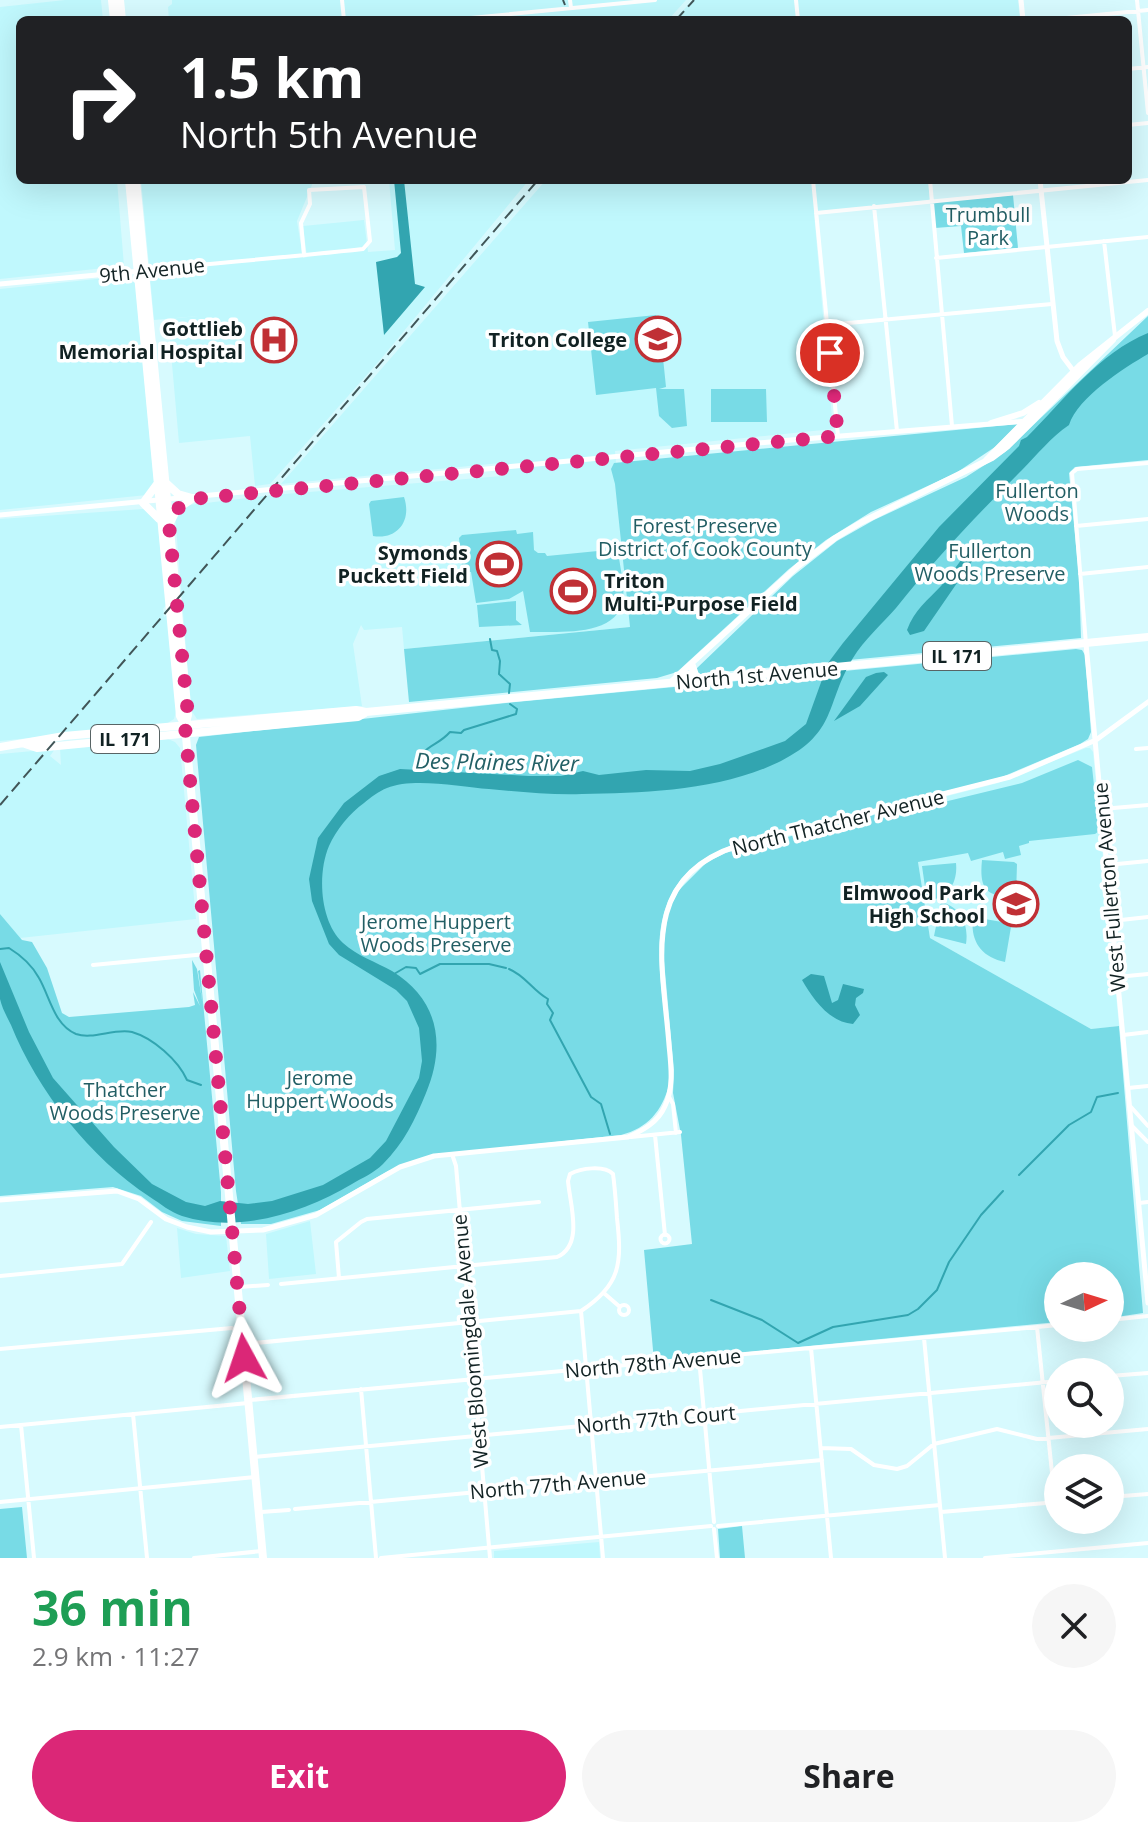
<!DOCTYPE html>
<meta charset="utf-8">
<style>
:root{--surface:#fff;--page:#f6f6f6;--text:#202124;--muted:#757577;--accent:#db2777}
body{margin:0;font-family:"Open Sans",sans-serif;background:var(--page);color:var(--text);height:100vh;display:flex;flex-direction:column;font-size:30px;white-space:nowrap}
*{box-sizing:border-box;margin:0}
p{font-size:26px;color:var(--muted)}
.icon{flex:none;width:44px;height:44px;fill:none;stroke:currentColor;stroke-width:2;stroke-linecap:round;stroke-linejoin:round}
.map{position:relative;height:1558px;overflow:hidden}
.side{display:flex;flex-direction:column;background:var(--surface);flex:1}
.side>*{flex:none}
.top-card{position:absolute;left:16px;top:16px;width:1116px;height:168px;border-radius:12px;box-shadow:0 8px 32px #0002;background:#202124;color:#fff;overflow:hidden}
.needle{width:52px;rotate:86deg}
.fabs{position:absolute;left:1044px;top:1262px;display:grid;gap:16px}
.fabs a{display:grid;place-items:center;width:80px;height:80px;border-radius:50%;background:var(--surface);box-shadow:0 8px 32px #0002;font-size:40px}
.pin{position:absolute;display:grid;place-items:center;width:68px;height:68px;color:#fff;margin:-34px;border:4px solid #fff;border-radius:50%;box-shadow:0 2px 8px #0007}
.me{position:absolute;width:88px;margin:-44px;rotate:355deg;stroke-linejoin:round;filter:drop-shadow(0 0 6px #0008)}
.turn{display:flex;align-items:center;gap:28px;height:168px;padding:0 32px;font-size:36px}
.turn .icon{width:104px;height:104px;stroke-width:2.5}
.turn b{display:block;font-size:56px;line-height:68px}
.round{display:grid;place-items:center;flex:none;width:84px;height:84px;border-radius:42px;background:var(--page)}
.headline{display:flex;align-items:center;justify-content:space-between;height:136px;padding:0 32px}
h1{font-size:48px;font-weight:700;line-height:60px;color:#1e9e55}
.action{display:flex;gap:16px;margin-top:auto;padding:16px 32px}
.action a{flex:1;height:92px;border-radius:48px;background:var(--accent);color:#fff;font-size:32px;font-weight:700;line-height:92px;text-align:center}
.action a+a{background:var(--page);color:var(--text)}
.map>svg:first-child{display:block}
.built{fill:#c0f8fd}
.green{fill:#78dbe6}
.water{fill:#32a5b0}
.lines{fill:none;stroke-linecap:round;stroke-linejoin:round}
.stream{stroke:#32a5b0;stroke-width:2}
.minor{stroke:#fff;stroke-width:4}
.tertiary{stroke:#fff;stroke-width:5}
.secondary{stroke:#fff;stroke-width:6}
.primary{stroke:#fff;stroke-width:8}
.rail{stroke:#415658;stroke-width:2;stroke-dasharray:12 6;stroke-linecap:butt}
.route{stroke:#db2777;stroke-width:14;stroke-dasharray:0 25.2}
.labels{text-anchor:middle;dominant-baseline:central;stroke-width:7;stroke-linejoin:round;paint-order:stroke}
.shield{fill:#fff;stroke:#586465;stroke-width:2}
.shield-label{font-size:18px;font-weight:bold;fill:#112223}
.park-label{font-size:20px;fill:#225e64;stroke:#fff}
.street-label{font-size:20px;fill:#112223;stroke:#fff}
.poi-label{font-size:20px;font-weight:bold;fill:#112223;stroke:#fff;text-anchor:end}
.water-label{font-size:22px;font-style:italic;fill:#236066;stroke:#fff}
</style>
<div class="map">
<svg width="1148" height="1558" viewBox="0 0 1148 1558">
<rect width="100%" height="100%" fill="#d7fafe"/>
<path class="built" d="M65 0H101L103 20H20V180H117L124 266 0 279V7Z
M172 0H686L668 20H169L168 7 172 4Z
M693 0H1018L1020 20H674Z
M141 180H314L297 221 303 258 307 257 303 226 364 220 368 252 395 250 389 180H529L380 360 270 484 255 486 250 436 179 443 168 319 198 316 154 320Z
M546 180H928L930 200 814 213 833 429 615 451 630 627 404 649 402 627 364 630 361 625 353 644 362 706 197 719 191 710 175 515 189 505 273 495 502 476 501 463 281 484Z
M125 276 135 280 154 482 147 495 0 510V289Z
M143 509 151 511 158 524 166 605 163 609 164 617 167 615 176 711 174 719 166 724 0 741V519Z
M168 739 175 742 180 748 196 919 20 938 0 914V754L55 749 50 756 61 765 60 748Z
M1086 748H1090L1093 752 1119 1026 1091 1029 930 938 909 806 998 783Z
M310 1221 316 1274 269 1279 266 1234Z
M177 1228 196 1234 226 1236 230 1271 181 1278Z
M599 1542 600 1558H494V1551Z"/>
<path class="green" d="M1013 195 1018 248 964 253 961 226 935 228 933 204 937 202Z
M656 315 659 319 666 387 659 389H684L687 426 672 428 659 416 656 388 596 395 588 322Z
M1148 316V460L1075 467 1069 473 1079 577 1081 638 700 674 695 670 793 576 837 541 874 520 966 477 1005 452Z
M711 389H766L767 422H711Z
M1018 424 995 447 956 473 871 512 826 540 789 569 677 672 657 678 409 702 404 649 630 627 615 484 611 469 614 463Z
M404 497C412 520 398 540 373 536L369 504 371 501Z
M516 530 517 534 533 532 534 550 538 553H545L547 556 618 549C619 564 625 584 623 599 618 638 558 631 530 632L523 591 509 599 476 603 471 572H467V567H462L459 538 462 535Z
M516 601V620L522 625 479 627 477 605Z
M1076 649 1082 650 1085 655 1091 732 1088 739 1080 744 1002 777 730 846C619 890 673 996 669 1085 662 1111 648 1128 621 1135L432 1155 388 1171 320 1210 271 1224H241L236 1191 196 745 199 737 506 703Z
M1078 760 1092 767 1099 831 1095 834 1029 841V843L1019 846 1021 855 1005 859 1003 852 971 861 968 853 918 862 930 938 1091 1029 1119 1026 1143 1313 1110 1318V1276H1058V1322L654 1361 644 1250 692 1244 681 1135 673 1093 674 1070 663 950 668 911 679 890 706 863 725 853 909 806 911 810 1022 783Z
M982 860 1014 862 1017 864 1016 896C986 898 979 889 982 860Z
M956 863C958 883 948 898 927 901L922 866Z
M941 902C961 907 969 925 966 944L934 936Z
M0 914 22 940 32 942 47 968 62 1013 69 1017 189 1007 195 1005 193 992 200 1006 194 990 192 960 197 969 203 1006 198 971 200 970 221 1192V1226L182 1221 162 1212 141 1196 113 1187 0 1196Z
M973 917 1008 923 1011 927 1005 962C981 957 970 941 973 917Z
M22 1507 27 1558H0V1509Z
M742 1526 745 1558H720L718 1529Z"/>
<path class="water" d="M394 180H404L415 284 425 287 384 335 376 262 397 257 401 253Z
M1148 333V354C1124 368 1078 397 1069 425 1051 437 1037 455 1022 470 978 514 935 559 896 608 882 624 864 640 853 658 825 704 838 732 781 761 721 791 644 793 582 794 552 795 520 792 489 789 461 787 413 777 387 788 379 791 370 798 364 803 350 813 336 830 329 846 317 874 320 922 343 943 357 956 376 962 392 971 439 1000 446 1045 426 1093 415 1120 404 1143 383 1164 374 1173 362 1178 352 1184 303 1213 238 1234 182 1216 170 1212 161 1204 150 1197 91 1159 37 1090 11 1025 7 1017 2 1008 0 999 0 988 0 974 0 962L29 1032 53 1078 114 1147 152 1184 186 1202 205 1206 220 1201 248 1204 272 1201 323 1185 370 1158 386 1141 419 1078 422 1061 419 1028 407 1001 396 990 339 955 329 944 312 901 309 879 318 838 344 803 379 776 400 769 529 776H561L583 771 599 775 646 770 690 771 720 764 785 741 806 724 828 663 843 643 939 527 1019 446 1021 440 1027 437C1064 400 1099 353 1148 333Z
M974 547 977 554 924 631 910 635 907 630C914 610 928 600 941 586 953 573 961 557 974 547Z
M876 673 884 672 888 675 860 706 834 721 866 677Z
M811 974 824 976 832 1003 838 1000 843 984 864 989 863 993 856 998 855 1005 860 1015 853 1024C829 1022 813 999 802 980Z"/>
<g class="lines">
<path class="stream" d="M490 639 492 650 497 651 500 661 499 674 510 684 509 693
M419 769C421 743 435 749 450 732L461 733 464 730 516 714 517 709 510 704
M0 949 9 948C22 956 32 965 39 978 50 997 54 1025 76 1034 93 1040 114 1028 132 1032 153 1038 178 1060 187 1080L201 1085
M509 969C526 976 532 990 548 999L547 1004 553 1013 550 1020 591 1097 601 1104 610 1134
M394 974 406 967 416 968 420 974 440 964H489L506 968
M1019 1175 1069 1125 1091 1112 1097 1097 1118 1093
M711 1300 762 1320 798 1343 833 1327 908 1315 918 1309 937 1290 949 1262 981 1215 1003 1191"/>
<path class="minor" d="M342 0 344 20
M570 0 571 8
M796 0 798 20
M1137 0 1148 113
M450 20 655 0
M1046 20 1148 10
M1128 69 1148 67
M1128 125 1148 123
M813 180 838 436
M930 180 952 426
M874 206 897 431
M816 213 1148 180
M1104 241 1115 336
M936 258 1148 237
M145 270C218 263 290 257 363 249L370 241 364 187 309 190 310 204 301 223 304 255
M827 325 1052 304
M1076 526 1148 519
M1080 574 1148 567
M1086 644 1072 473 1077 469 1148 463
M1136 749 1148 748
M1102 809 1148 805
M1107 865 1148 861
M1112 921 1148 917
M93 965 206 954
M1117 977 1148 974
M1123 1035 1148 1032
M1128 1088 1148 1086
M669 1097 673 1104 676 1133
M1131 1107 1148 1126
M1131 1125 1148 1142
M655 1135 665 1235
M631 1137 680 1132
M452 1154 456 1166 490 1558
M1139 1203 1148 1202
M660.5 1239a4.5 4.5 0 1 1 9 0a4.5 4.5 0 1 1-9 0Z
M0 1276 122 1264 151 1222
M339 1278 336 1242 361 1222 367 1219 539 1202
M240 1287 268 1285
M605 1294 620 1307
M619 1310a5 5 0 1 1 10 0a5 5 0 1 1-10 0Z
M581 1311 603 1558
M1110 1320 1148 1316
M1037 1327 1055 1502
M924 1338 945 1558
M245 1344 581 1311C621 1285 622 1263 617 1218 616 1204 615 1188 613 1174 604 1165 581 1168 570 1174L568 1181C570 1205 584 1245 557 1257L281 1284
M811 1348 831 1558
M0 1349 232 1328 240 1331
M699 1358 714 1522
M1110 1376 1148 1373
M361 1389 376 1558
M250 1400 1058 1325
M133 1414 147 1558
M21 1425 34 1558
M0 1427 248 1403
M821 1448 851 1449 874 1465 897 1469 907 1466 934 1444 997 1429 1037 1439 1148 1429
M253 1457 1058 1381
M1110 1497 1148 1494
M0 1502 255 1477
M295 1509 822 1460
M261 1512 289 1510
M941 1512 1058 1502
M718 1526 940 1505
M714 1529 717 1558
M194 1558 262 1551
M381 1558 711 1526
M985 1558 1148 1543"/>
<path class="tertiary" d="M1021 0 1023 20
M1040 180 1057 341 1063 357 1075 373
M0 284 140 271
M0 515 791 440 1027 421
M1086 644 1148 1303
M0 1200 117 1191 139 1199 166 1219 187 1227 211 1232 263 1230 316 1215 400 1167 434 1156 628 1137C644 1130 658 1122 665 1106 674 1087 671 1066 669 1045 663 965 638 878 737 846L1010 777 1096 740 1148 702"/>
<path class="secondary" d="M991 423 1023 413 1039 403
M986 460 1080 365 1148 311
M671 682 798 566 835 538 862 522 992 458 1008 446 1113 340"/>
<path class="primary" d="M112 0 114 20
M120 0 122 20
M129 180 180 716 185 725
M136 180 188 715 185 726 263 1558
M166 483 178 494 192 498
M157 484 143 503 159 519
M170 523 177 509 192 499
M692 666 695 675 701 680
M25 744 37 748 358 717 365 713
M0 747 64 736 356 710 366 712 1148 637"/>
<path class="rail" d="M563 0 565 5
M676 20 694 0
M0 805 538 180"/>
</g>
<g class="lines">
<path class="route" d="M244 1358 185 726 188 715 169 524C174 512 180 504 192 499L838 436 830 353"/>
</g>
<defs>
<g id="university-ring" transform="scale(2.3)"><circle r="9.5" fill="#fff" stroke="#c03035" stroke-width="1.5"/><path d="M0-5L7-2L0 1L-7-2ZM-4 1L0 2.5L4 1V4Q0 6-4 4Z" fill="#c03035"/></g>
<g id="hospital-ring" transform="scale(2.3)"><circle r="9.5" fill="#fff" stroke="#c03035" stroke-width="1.5"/><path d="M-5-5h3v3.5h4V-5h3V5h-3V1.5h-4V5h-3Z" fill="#c03035"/></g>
<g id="stadium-ring" transform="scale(2.3)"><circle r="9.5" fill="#fff" stroke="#c03035" stroke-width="1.5"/><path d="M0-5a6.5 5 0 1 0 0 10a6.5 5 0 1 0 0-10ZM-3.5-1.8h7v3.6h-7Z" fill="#c03035"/></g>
<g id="school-ring" transform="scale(2.3)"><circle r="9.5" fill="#fff" stroke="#c03035" stroke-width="1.5"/><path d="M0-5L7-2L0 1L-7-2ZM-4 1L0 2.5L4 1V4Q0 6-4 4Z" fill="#c03035"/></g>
</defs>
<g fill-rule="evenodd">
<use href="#university-ring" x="658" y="339"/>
<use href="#hospital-ring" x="274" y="340"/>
<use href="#stadium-ring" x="499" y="564"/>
<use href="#stadium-ring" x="573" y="591"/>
<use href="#school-ring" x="1016" y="904"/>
</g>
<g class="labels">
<g class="shield">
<rect x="923" y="642" width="68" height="28" rx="6"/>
<rect x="91" y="725" width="68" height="28" rx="6"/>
</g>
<g class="shield-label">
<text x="957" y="656">IL 171</text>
<text x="125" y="739">IL 171</text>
</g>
<g class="park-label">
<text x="988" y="214">Trumbull<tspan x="988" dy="23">Park</tspan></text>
<text x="1037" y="490">Fullerton<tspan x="1037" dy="23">Woods</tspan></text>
<text x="705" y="525">Forest Preserve<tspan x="705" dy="23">District of Cook County</tspan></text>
<text x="990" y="550">Fullerton<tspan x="990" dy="23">Woods Preserve</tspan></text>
<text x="436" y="921">Jerome Huppert<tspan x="436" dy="23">Woods Preserve</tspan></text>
<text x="320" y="1077">Jerome<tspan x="320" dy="23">Huppert Woods</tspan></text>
<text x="125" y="1089">Thatcher<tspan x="125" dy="23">Woods Preserve</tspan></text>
</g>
<g class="street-label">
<text transform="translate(152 270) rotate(-6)">9th Avenue</text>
<text transform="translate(757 675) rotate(-5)">North 1st Avenue</text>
<text transform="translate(838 822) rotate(-14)">North Thatcher Avenue</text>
<text transform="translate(1109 887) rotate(-95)">West Fullerton Avenue</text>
<text transform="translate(470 1341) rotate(-95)">West Bloomingdale Avenue</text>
<text transform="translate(653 1363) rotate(-5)">North 78th Avenue</text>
<text transform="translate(656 1419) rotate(-5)">North 77th Court</text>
<text transform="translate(558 1484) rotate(-5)">North 77th Avenue</text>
</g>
<g class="poi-label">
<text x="243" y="328">Gottlieb<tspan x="243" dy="23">Memorial Hospital</tspan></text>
<text x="627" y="339">Triton College</text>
<text x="468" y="552">Symonds<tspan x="468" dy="23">Puckett Field</tspan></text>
<text x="604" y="580" text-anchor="start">Triton<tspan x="604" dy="23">Multi-Purpose Field</tspan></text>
<text x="985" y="892">Elmwood Park<tspan x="985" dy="23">High School</tspan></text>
</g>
<g class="water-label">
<text transform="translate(497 761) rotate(1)">Des Plaines River</text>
</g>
</g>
</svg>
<div class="fabs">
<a><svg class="needle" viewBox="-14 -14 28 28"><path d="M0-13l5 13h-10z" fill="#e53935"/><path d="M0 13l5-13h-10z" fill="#757577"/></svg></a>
<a><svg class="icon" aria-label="search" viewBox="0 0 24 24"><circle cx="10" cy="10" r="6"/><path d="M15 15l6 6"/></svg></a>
<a><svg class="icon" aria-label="layers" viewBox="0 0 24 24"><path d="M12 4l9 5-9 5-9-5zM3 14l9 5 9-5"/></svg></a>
</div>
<div class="pin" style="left:830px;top:353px;background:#d93025"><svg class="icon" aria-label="arrive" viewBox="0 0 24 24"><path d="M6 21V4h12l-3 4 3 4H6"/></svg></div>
<svg class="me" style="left:244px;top:1358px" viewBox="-20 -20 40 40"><path d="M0-17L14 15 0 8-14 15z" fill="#db2777" stroke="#fff" stroke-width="4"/></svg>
<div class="top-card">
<div class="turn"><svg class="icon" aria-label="right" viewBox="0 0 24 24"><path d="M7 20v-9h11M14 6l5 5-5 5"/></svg><div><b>1.5 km</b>North 5th Avenue</div></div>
</div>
</div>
<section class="side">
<div class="headline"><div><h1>36 min</h1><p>2.9 km · 11:27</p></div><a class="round"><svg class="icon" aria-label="close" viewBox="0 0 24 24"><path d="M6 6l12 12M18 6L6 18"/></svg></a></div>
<div class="action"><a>Exit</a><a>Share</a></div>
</section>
